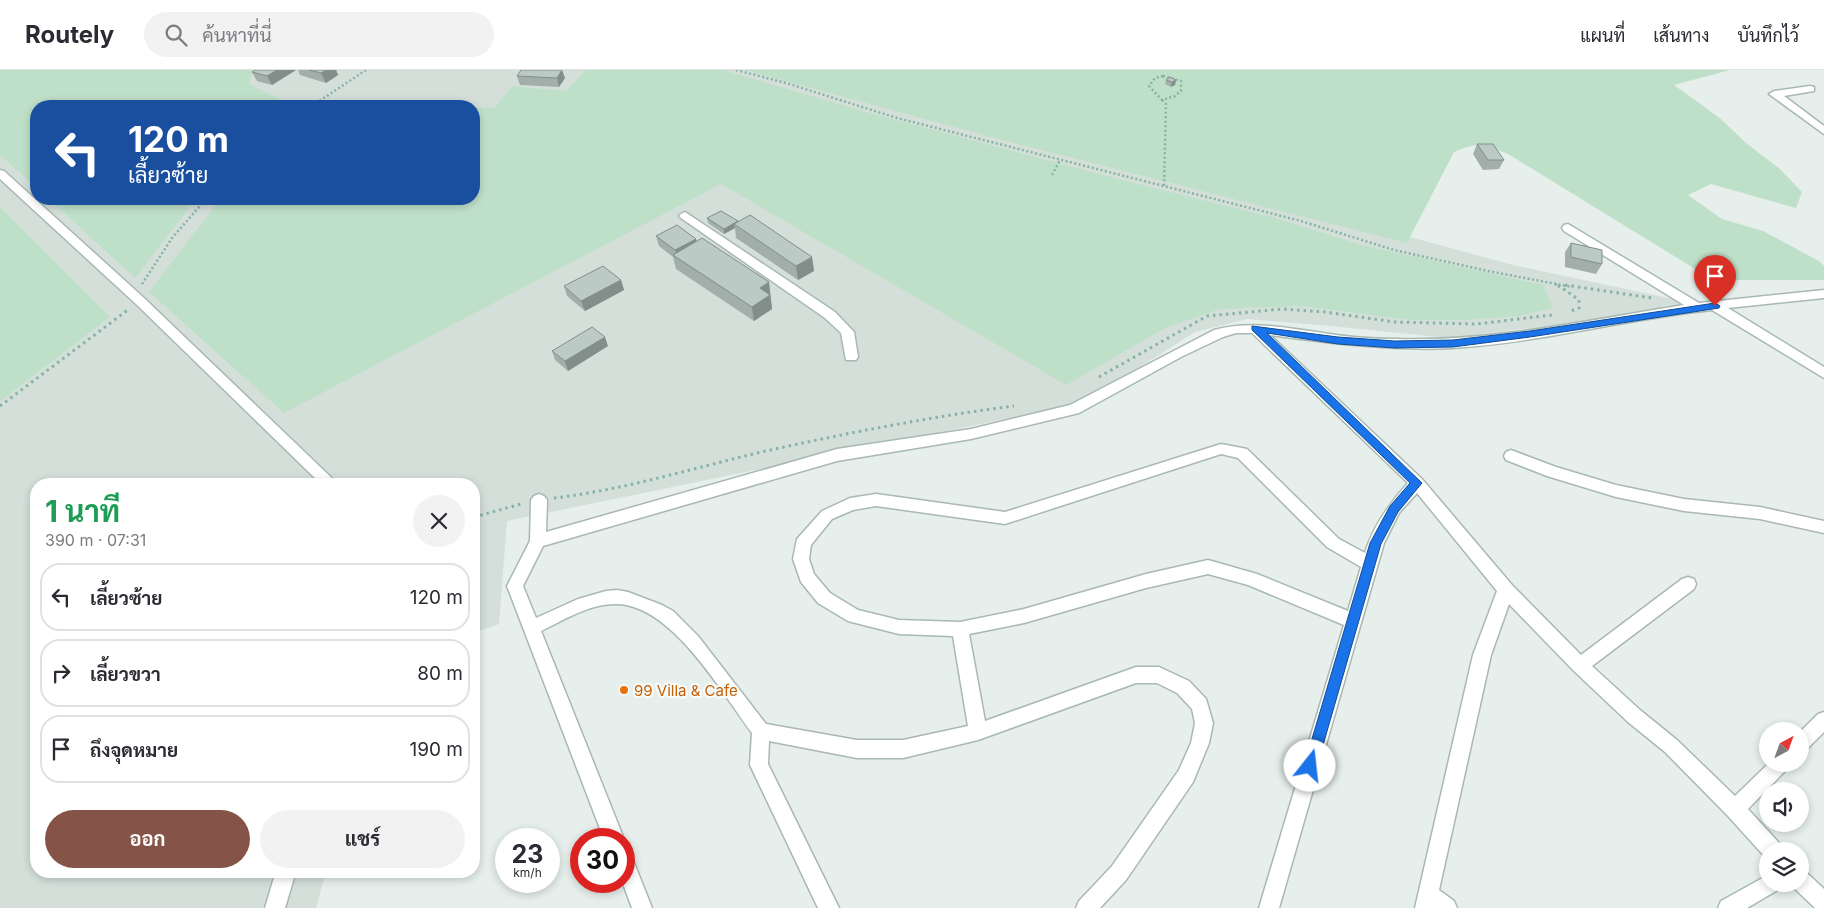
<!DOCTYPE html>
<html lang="th">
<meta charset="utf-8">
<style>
:root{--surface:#fff;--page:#f2f2f3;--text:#2b2b33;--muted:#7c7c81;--line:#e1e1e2;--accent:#855347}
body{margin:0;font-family:Inter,Sarabun,sans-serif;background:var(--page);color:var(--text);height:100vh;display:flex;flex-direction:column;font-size:19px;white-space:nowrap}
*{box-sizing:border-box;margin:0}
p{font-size:16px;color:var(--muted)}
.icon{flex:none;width:28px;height:28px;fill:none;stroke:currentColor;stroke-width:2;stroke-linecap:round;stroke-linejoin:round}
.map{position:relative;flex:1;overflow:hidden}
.panel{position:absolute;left:30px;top:408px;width:450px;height:400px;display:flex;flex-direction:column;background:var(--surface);border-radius:20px;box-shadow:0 2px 8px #0003}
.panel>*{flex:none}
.banner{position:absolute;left:30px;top:30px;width:450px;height:105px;border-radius:20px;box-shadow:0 2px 8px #0003;background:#1a4fa0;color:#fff;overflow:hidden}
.needle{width:32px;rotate:41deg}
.buttons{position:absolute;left:1759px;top:652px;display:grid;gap:10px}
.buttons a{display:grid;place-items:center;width:50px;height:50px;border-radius:50%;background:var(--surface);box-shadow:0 2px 8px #0003;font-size:25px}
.speed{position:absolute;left:495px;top:758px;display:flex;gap:10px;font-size:25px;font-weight:700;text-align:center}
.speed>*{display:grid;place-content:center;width:65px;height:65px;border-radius:50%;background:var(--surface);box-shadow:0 2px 8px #0003;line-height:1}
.speed small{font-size:12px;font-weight:400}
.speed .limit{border:8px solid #d22;background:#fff;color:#111}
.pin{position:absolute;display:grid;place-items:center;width:42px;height:42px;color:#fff;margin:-51px -21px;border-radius:50% 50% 50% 0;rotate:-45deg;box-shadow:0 0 5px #0007}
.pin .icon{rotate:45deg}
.me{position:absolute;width:55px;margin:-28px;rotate:16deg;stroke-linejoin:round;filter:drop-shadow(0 0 4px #0008)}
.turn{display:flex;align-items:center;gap:18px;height:105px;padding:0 15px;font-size:22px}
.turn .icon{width:65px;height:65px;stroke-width:2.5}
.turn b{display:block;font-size:35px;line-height:42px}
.round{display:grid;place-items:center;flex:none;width:52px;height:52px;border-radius:26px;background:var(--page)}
.headline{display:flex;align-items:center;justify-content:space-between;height:85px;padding:0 15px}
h1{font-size:30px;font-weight:700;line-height:38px;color:#1e9e55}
.primary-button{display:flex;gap:10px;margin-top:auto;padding:10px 15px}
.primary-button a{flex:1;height:58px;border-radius:30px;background:var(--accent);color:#fff;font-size:20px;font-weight:700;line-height:58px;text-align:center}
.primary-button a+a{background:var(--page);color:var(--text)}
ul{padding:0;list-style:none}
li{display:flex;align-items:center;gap:15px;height:68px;margin:0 10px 8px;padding:0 5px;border:2px solid var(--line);border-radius:20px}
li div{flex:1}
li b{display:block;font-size:19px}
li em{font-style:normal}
header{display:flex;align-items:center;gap:30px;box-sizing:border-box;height:70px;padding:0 25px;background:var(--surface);border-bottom:1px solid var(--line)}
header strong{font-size:24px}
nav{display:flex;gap:28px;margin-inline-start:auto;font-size:18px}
.search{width:350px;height:45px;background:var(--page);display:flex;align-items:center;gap:12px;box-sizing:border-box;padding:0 18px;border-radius:28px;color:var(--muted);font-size:19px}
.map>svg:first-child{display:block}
.built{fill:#d4dfda;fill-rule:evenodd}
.green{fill:#bfe0c8}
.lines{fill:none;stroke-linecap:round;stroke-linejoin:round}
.minor-casing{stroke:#a8b8b2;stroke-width:3}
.path-far1{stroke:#86b3a5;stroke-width:2.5;stroke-dasharray:2 2.5;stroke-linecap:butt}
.path{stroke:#86b3a5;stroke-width:3;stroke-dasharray:2.5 4;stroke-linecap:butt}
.minor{fill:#fff;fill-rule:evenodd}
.wall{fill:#a1aea9}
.shaded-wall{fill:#838d89}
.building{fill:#bbcac4;stroke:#838d89}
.route{fill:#1a73e8;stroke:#114b97}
.food-dot{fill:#e8710a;stroke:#f7fbf9;stroke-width:2}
.labels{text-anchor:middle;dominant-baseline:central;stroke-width:4.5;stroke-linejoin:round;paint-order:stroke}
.food-label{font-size:15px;fill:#c56008;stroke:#f7fbf9;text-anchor:start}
</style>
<header>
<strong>Routely</strong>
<div class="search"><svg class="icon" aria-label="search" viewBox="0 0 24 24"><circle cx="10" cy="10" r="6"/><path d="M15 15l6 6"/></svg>ค้นหาที่นี่</div>
<nav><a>แผนที่</a><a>เส้นทาง</a><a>บันทึกไว้</a></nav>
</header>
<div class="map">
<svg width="1824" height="838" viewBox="0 0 1824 838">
<rect width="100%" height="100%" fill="#e6efeb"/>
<path class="built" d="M0 0H796L1513 195 1687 232 1606 249 1447 268 1331 256 1247 249 1195 262 1083 333 507 451 499 554 474 563V414H36V801H326L316 838H0ZM36 36H474V129H36Z"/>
<path class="green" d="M0 0H257L252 4 249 14 294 36H36V117L0 85Z
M586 0H723L870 43 1111 107 1275 148 1362 175 1543 215 1553 238 1519 246 1465 250H1410L1301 236 1220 239 1167 257 1066 315 721 114 284 343 149 222 220 129H474V37L495 38 512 16 566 21Z
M745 0H1730L1674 15 1721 49 1746 73 1780 99 1802 122 1796 138 1711 114 1688 125 1722 149 1763 161 1819 191 1824 196V210H1713L1508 84C1483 74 1480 71 1454 82L1407 173 1002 70Z
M49 129H196L135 208Z
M0 137 110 247 0 331Z"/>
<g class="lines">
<g class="minor-casing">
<path id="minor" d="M1810 16 1814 17V21L1784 26 1824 56V64L1769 24 1774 21Z
M0 100 4 101 144 228 338 414H321L136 234 0 109Z
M685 142 835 242 854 262 858 287 856 290H846L841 263 825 248 681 148 679 146 681 144Z
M1568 154 1699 233 1824 220V228L1728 238 1824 297V308L1712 240C1625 249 1539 273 1452 278 1390 281 1330 273 1270 265L1422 409 1512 515 1581 585 1682 509 1688 507 1694 509 1696 514 1694 519 1592 596 1640 640 1677 670 1735 726 1768 694H1789L1786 700 1748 739 1780 774 1783 781H1768L1766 788 1728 746 1665 682 1628 652 1574 601 1509 534 1491 585 1439 820 1454 831 1457 838H1415L1473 585 1497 521 1417 423 1399 443 1384 473 1279 838H1259L1344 555 1248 515 1208 504 1146 518 1024 553 969 564 985 651 1136 597H1159L1189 611 1206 629 1213 653 1209 673 1193 712 1126 810 1100 838H1076L1079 831 1112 796 1179 700 1191 673 1195 653 1192 639 1177 623 1157 613H1136L978 670 903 688H857L769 671 768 694 839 838H818L750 695 752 663C722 623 671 533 615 534 589 534 564 550 541 561L624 769H604L507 516 530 471 531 430 534 426 539 424 544 426 547 430 546 462 837 379 971 359 1070 335 1214 260C1251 250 1286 258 1323 263 1347 267 1371 269 1395 269 1492 272 1589 250 1684 235L1564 161 1562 158 1564 155ZM1236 263H1252L1408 413C1389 434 1373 456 1365 483L1339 469 1247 379 1221 374 1005 442 876 424 850 428 822 441 797 469 793 489 801 512 818 533 848 551 899 564 953 566 968 656 903 670H857L766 654 698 566 673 541 662 535 628 522 617 520 606 521 578 529 536 548 523 516 543 476 837 391 971 369 1079 343 1181 287 1223 267ZM1221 384 1238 388 1327 477 1361 497 1348 541 1257 504 1208 490 1146 504 1024 539 960 552 899 550 858 540 830 523 814 504 809 489 811 475 832 449 853 440 876 436 1005 454Z
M1511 380 1556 397 1616 415 1684 429 1760 437 1824 451V463L1760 449 1684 441 1616 427 1547 406 1506 390 1504 386 1506 382Z
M1824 642V662L1806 680 1800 683V662L1818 644Z
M624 782 631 785 652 838H632L622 811H624Z
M1800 800 1807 803 1824 819V838H1815L1793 817 1792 814H1800Z
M276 801H296L285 838H265Z
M1768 805V814H1779L1776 821 1747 838H1718L1721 831Z"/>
</g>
<path class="path-far1" d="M736 0 786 13 897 48 1301 151 1394 180 1488 201 1572 217
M1163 6 1181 11V21L1175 26 1162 30 1149 16 1155 8Z
M1162 30 1166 34 1164 116
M312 36 366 0
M1052 105 1060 90
M142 214 172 168 206 129
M1555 214 1560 217"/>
<path class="path" d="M1558 215 1579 230V238L1568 242
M1565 215 1652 228
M1099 307 1207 246 1283 239 1325 242 1395 252 1476 254 1552 245
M0 336 129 239
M554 428C623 420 690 399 757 383 842 364 928 347 1014 336
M474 447 521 434"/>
<use href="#minor" class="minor"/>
</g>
<path class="wall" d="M255 0H296L272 15 257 11 252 2Z
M298 0H336L338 5 326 13 300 5Z
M517 6 565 8 559 17 520 15Z
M1166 10H1176L1175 15 1171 17 1165 14Z
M1477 74 1504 90 1499 99 1483 100 1473 84Z
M707 148 738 151 812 187 814 201 798 210 736 168 735 158 724 164 708 153Z
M656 166 696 169V171L769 212 772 239 754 251 676 199 673 187 659 176Z
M1571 173 1602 194 1596 204 1565 197V182Z
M621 210 624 220 585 241 567 226 564 216Z
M608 276 568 301 555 290 552 281Z"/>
<path class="shaded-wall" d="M277 0H296L272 15 267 6Z
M327 0H336L338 5 326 13 321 3Z
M562 0 565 8 559 17 557 8Z
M1176 10 1175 15 1171 17 1172 12Z
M738 151 734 154 735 158 724 164V159Z
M696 169 698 178 677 188 675 180Z
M812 187 814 201 798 210 796 196Z
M621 210 624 220 585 241 581 231Z
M769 212 772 239 754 251 752 237 760 218Z
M605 267 608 276 568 301 565 291Z"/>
<path class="building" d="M255 0H277L267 6 252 2Z
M309 0H327L321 3Z
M521 0H562L557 8 517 6Z
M1170 7 1176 10 1172 12 1166 10Z
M1477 74H1493L1504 90H1488Z
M721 141 738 151 724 159 707 148Z
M750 145 812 187 796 196 734 154Z
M677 155 696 169 675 180 656 166Z
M702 168 769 212 760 218 770 225 752 237 673 185Z
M1571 173 1602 180V194L1571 187Z
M603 196 621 210 581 231 564 216Z
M592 257 605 267 565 291 552 281Z"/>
<path class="route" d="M1715 233 1720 236 1719 238 1530 267 1453 277 1395 278 1338 274 1267 263 1422 413 1398 442 1381 474 1317 696 1315 701 1310 703 1306 701 1304 696 1370 473 1390 436 1410 413 1252 260V256L1338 267 1395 271 1453 270 1530 261Z"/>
<circle class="food-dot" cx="624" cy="620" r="5"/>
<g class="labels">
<g class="food-label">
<text x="634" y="620">99 Villa &amp; Cafe</text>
</g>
</g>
</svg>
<div class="buttons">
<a><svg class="needle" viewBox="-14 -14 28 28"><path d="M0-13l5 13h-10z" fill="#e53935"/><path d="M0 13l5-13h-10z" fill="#7c7c81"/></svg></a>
<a><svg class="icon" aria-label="sound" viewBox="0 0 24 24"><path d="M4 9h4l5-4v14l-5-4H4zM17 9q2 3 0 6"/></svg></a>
<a><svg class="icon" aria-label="layers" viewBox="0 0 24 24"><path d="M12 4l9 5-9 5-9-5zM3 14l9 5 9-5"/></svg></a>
</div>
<div class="speed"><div>23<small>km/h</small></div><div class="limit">30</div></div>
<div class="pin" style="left:1715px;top:236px;background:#d93025"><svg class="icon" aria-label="arrive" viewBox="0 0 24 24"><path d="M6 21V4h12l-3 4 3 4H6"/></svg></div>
<svg class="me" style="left:1310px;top:696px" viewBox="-20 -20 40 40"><circle r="19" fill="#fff"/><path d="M0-13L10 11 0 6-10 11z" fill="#1a73e8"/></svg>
<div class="banner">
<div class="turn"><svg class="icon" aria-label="left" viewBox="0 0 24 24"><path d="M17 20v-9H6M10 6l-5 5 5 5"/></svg><div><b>120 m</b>เลี้ยวซ้าย</div></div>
</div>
<section class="panel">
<div class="headline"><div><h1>1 นาที</h1><p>390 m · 07:31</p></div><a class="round"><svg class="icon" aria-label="close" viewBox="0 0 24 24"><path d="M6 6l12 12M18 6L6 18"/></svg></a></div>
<ul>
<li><svg class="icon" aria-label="left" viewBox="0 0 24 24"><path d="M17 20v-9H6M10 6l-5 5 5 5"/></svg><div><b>เลี้ยวซ้าย</b></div><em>120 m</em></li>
<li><svg class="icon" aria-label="right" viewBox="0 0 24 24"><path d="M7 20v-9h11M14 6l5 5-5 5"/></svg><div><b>เลี้ยวขวา</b></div><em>80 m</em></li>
<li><svg class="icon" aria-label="arrive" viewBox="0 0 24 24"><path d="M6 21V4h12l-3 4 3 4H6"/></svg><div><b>ถึงจุดหมาย</b></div><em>190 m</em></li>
</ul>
<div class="primary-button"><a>ออก</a><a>แชร์</a></div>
</section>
</div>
